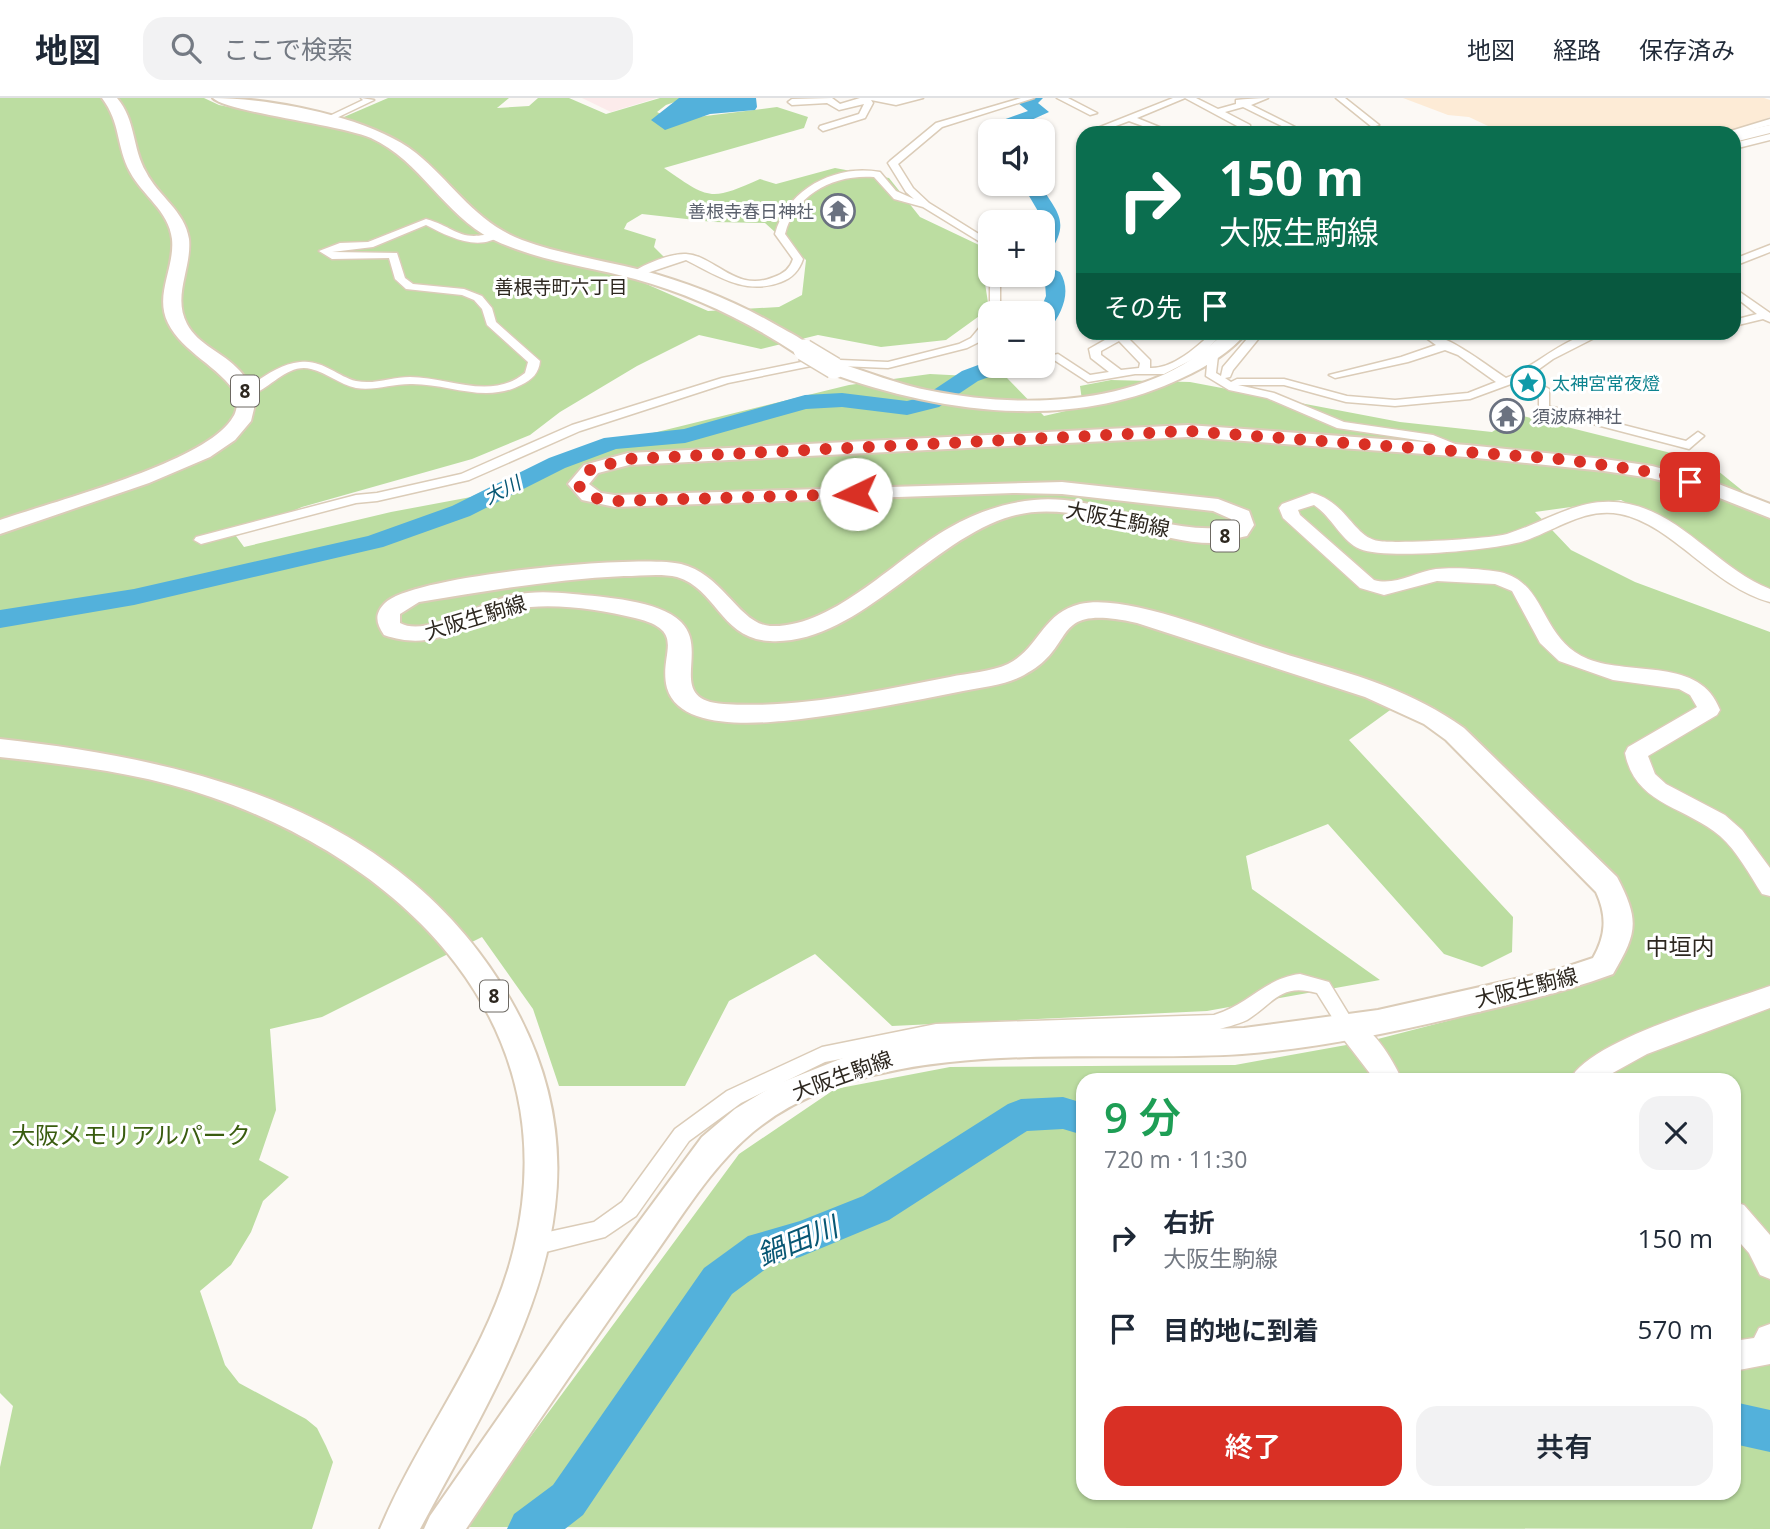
<!DOCTYPE html>
<html lang="ja">
<meta charset="utf-8">
<style>
:root{--surface:#fff;--page:#f2f2f3;--text:#1f2937;--muted:#747a83;--line:#e0e1e3;--accent:#d93025}
body{margin:0;font-family:"Open Sans","Noto Sans JP",sans-serif;background:var(--page);color:var(--text);height:100vh;display:flex;flex-direction:column;font-size:26px;white-space:nowrap}
*{box-sizing:border-box;margin:0}
p{font-size:23px;color:var(--muted)}
.icon{flex:none;width:38px;height:38px;fill:none;stroke:currentColor;stroke-width:2;stroke-linecap:round;stroke-linejoin:round}
.map{position:relative;flex:1;overflow:hidden}
.side{position:absolute;left:1076px;top:975px;width:665px;height:427px;display:flex;flex-direction:column;background:var(--surface);border-radius:21px;box-shadow:0 2px 5px #0004}
.side>*{flex:none}
.guide{position:absolute;left:1076px;top:28px;width:665px;height:214px;border-radius:21px;box-shadow:0 2px 5px #0004;background:#0b6e4f;color:#fff;overflow:hidden}
.buttons{position:absolute;left:978px;top:21px;display:grid;gap:14px}
.buttons a{display:grid;place-items:center;width:77px;height:77px;border-radius:14px;background:var(--surface);box-shadow:0 2px 5px #0004;font-size:35px}
.pin{position:absolute;display:grid;place-items:center;width:60px;height:60px;color:#fff;margin:-30px;border-radius:14px;box-shadow:0 4px 10px #0006}
.me{position:absolute;width:77px;margin:-38px;rotate:267deg;stroke-linejoin:round;filter:drop-shadow(0 0 5px #0008)}
.turn{display:flex;align-items:center;gap:24px;height:147px;padding:0 28px;font-size:32px}
.turn .icon{width:91px;height:91px;stroke-width:2.5}
.turn b{display:block;font-size:49px;line-height:60px}
.then{display:flex;align-items:center;height:66px;padding:0 28px;background:#0003;gap:14px;font-size:26px}
.round{display:grid;place-items:center;flex:none;width:74px;height:74px;border-radius:21px;background:var(--page)}
.overview{display:flex;align-items:center;justify-content:space-between;height:119px;padding:0 28px}
h1{font-size:42px;font-weight:600;line-height:52px;color:#1e9e55}
.primary-button{display:flex;gap:14px;margin-top:auto;padding:14px 28px}
.primary-button a{flex:1;height:80px;border-radius:21px;background:var(--accent);color:#fff;font-size:28px;font-weight:600;line-height:80px;text-align:center}
.primary-button a+a{background:var(--page);color:var(--text)}
ul{padding:0;list-style:none}
li{display:flex;align-items:center;gap:21px;height:91px;padding:0 28px}
li div{flex:1}
li b{display:block;font-size:26px}
li em{font-style:normal}
header{display:flex;align-items:center;gap:42px;box-sizing:border-box;height:98px;padding:0 35px;background:var(--surface);border-bottom:2px solid var(--line)}
header strong{font-size:33px}
nav{display:flex;gap:38px;margin-inline-start:auto;font-size:24px}
.search{width:490px;height:63px;background:var(--page);display:flex;align-items:center;gap:18px;box-sizing:border-box;padding:0 24px;border-radius:21px;color:var(--muted);font-size:26px}
.map>svg:first-child{display:block}
.built{fill:#fdebd6}
.education{fill:#fcebeb}
.green{fill:#bcdda1;fill-rule:evenodd}
.water{fill:#53b1db}
.lines{fill:none;stroke-linecap:round;stroke-linejoin:round}
.river{fill:#53b1db;fill-rule:evenodd}
.minor-casing{stroke:#dbccb8;stroke-width:3}
.secondary-casing{stroke:#dbccb8;stroke-width:3}
.primary-casing{stroke:#dbccb8;stroke-width:4}
.minor{fill:#fff;fill-rule:evenodd}
.secondary{fill:#fff;fill-rule:evenodd}
.primary{fill:#fff;fill-rule:evenodd}
.primary-bridge-casing{stroke:#dbccb8;stroke-width:24;stroke-linecap:butt}
.primary-bridge{stroke:#fff;stroke-width:21}
.route{stroke:#d93025;stroke-width:12;stroke-dasharray:0 21.6}
.labels{text-anchor:middle;dominant-baseline:central;stroke-width:6;stroke-linejoin:round;paint-order:stroke}
.far-worship-label{font-size:18px;fill:#5b616d;stroke:#fff;text-anchor:end}
.far-culture-label{font-size:18px;fill:#0d838f;stroke:#fff;text-anchor:start}
.far-neighbourhood-label{font-size:19px;fill:#2d271f;stroke:#fff}
.shield{fill:#fff;stroke:#6c6862;stroke-width:2}
.shield-label{font-size:19px;font-weight:bold;fill:#2d271f}
.far-water-label{font-size:19px;font-style:italic;fill:#085774;stroke:#fff}
.street-label{font-size:21px;fill:#2d271f;stroke:#fff}
.neighbourhood-label{font-size:23px;fill:#2d271f;stroke:#fff}
.near-park-label{font-size:24px;fill:#395c0f;stroke:#fff}
.near-water-label{font-size:28px;font-style:italic;fill:#085774;stroke:#fff}
</style>
<header>
<strong>地図</strong>
<div class="search"><svg class="icon" aria-label="search" viewBox="0 0 24 24"><circle cx="10" cy="10" r="6"/><path d="M15 15l6 6"/></svg>ここで検索</div>
<nav><a>地図</a><a>経路</a><a>保存済み</a></nav>
</header>
<div class="map">
<svg width="1770" height="1431" viewBox="0 0 1770 1431">
<rect width="100%" height="100%" fill="#fcf9f5"/>
<path class="built" d="M1403 0H1764L1770 2V19L1746 29 1702 35H1503L1469 19 1448 17Z"/>
<path class="education" d="M582 0H657L611 14Z"/>
<path class="green" d="M0 0H204L219 7 323 28 388 0H509L497 10 529 8 538 0H569L606 16 660 0H686L666 7 657 14 673 22 777 9 808 19 804 30 664 70C710 102 710 103 760 81L776 86 835 70 889 80 920 119 979 147 989 211 946 242 881 249 818 237 761 251 699 237 637 268 560 314 530 337 472 361 302 409 236 438 244 449 391 414 471 399 551 360 849 287 930 276 1007 280 1044 318 1083 309 1080 288 1111 282 1190 284 1400 324 1492 334 1519 317 1707 364 1770 415V493L1756 489 1648 416 1621 402 1535 414 1571 452 1635 484 1770 534V1431L464 1429 739 1056 835 991 950 969 1235 967 1374 942 1567 892 1611 874 1628 849 1621 799 1476 647 1435 610 1408 599 1349 642 1513 819 1512 854 1482 869 1444 856 1328 726 1246 758 1252 791 1380 882 1207 913 892 928 815 856 729 903 685 988H559L533 911 482 839 322 919 270 931 276 1012 259 1062 289 1079 263 1103 251 1134 231 1167 200 1193 225 1267 239 1285 306 1321 317 1330 326 1348 333 1364 312 1431H0V1369L13 1308 0 1295ZM642 116 713 124 765 125 806 162 802 197 779 209 708 213 628 178 665 160 654 149 656 141 624 131 627 125ZM1083 982H1734V1395H1083Z"/>
<path class="water" d="M679 0H756L757 9 755 12 710 16 665 32 651 22Z"/>
<g class="lines">
<path class="river" d="M1023 0H1043L1038 5 1049 14 1007 33 989 35 987 31 989 27 1028 13 1018 5Z
M1022 86H1040C1056 114 1071 122 1050 154L1043 156 1042 120Z
M1043 167 1060 174C1072 194 1062 214 1050 231L1043 233V215H1039L1046 198 1045 185 1036 177H1043Z
M989 263 990 268H1008L1005 273 978 283 939 309 907 317 842 309 806 311 685 345 616 351 565 370 470 418 383 449 134 507 0 530V512L134 491 368 438 452 408 549 360 604 340 684 331 805 297 842 295 907 303 923 299 962 273Z
M1063 999 1083 1005V1037L1063 1031 1027 1033 889 1122 800 1159 771 1167 732 1196 583 1417 565 1431H507L514 1416 553 1387 704 1170 748 1138 800 1123 863 1098 1008 1006 1021 1001Z
M1734 1304 1770 1312V1354L1734 1346Z"/>
<g class="minor-casing">
<path id="minor" d="M361 0 374 2 328 24 321 22 363 2Z
M832 0 840 6 860 0H923L896 7 871 2 873 5 865 20 823 33 819 30 820 28 859 16 864 6 839 12 827 5 792 7 788 4 792 1Z
M1021 0H1034L942 29 898 66 913 90 929 105 990 143V150L923 109 894 101 874 79C834 76 795 96 785 136L803 161C799 173 792 180 781 184 745 198 716 177 686 162L635 179 630 176C642 167 671 155 686 156 716 158 735 195 774 179 783 176 790 171 793 161L775 136C787 91 835 66 880 74L896 93 914 101 906 94 888 65 890 63 936 25Z
M1057 0H1068L1097 15 1090 17Z
M1173 0H1196L1218 11 1236 6V2C1246 1 1257 0 1268 0L1251 7 1307 35H1296L1243 9 1225 14 1250 27V31L1238 35H1225L1239 29 1185 0 1137 20 1174 35H1162L1129 23 1097 35 1090 33Z
M1336 0H1345L1379 27 1372 29Z
M1770 21V27L1734 36 1724 35Z
M1770 36V42L1734 51V45Z
M426 121C458 130 458 145 497 134L502 137C478 154 449 139 426 127L373 149 332 154 397 155 405 180 413 186 464 191 482 198 492 210 496 224 540 263C539 275 532 282 521 287 485 306 447 285 410 286 392 286 374 293 356 290 339 286 327 275 311 271 284 264 265 300 243 297V293C260 281 279 266 300 264 322 261 337 278 356 283 374 287 392 279 410 279 448 279 491 303 525 275L528 264 487 227 482 211 474 202 462 197 406 191 395 181 389 160 332 161 319 153 340 145 368 144Z
M1770 147V154L1734 168V161Z
M990 176 1000 177V215H990Z
M1734 190 1770 215V224L1763 221 1734 228V222L1757 216 1734 198Z
M990 221V230L979 244 967 250 888 270 816 267 728 285 580 333 469 382 377 403 356 405 201 446 194 442 196 439 356 397 377 395 461 376 572 327 722 280 816 261 888 264 959 246 971 240 986 222Z
M1119 234H1134L1127 239 1150 262V270C1173 271 1197 249 1213 234H1225L1199 258 1164 276H1135L1088 284 1048 258 1058 256 1090 277 1109 274 1091 260 1089 251ZM1119 243 1140 265 1139 270 1121 272 1101 257V253Z
M1253 234H1264L1233 272 1230 279 1225 280 1231 284 1237 281H1284L1347 298 1395 302 1468 295 1496 284 1458 257 1445 252 1408 264 1335 280 1329 277 1401 259 1436 247 1418 234C1445 234 1483 265 1506 280 1540 267 1567 234 1606 234L1553 261 1528 279 1549 291V308L1686 343 1698 334 1704 338 1689 351 1539 312V294L1519 283 1470 301 1395 308 1346 304 1284 287H1238L1274 295 1344 324 1433 337 1470 352 1464 356 1431 344 1337 330 1267 300 1229 292 1206 278 1208 256 1218 258 1216 275 1221 278 1223 269Z
M1688 234H1705L1692 240H1684L1683 238Z
M1300 876 1329 884 1354 925 1357 930 1354 935 1348 938 1342 935 1317 895C1280 885 1275 904 1247 922 1237 927 1225 929 1214 933L936 942 825 964 741 1005 689 1043 636 1118 605 1139 530 1158 523 1155 520 1148 523 1141 530 1138 594 1124 622 1104 675 1031 727 993 822 949 936 926 1214 917C1248 907 1265 880 1300 876Z"/>
</g>
<g class="secondary-casing">
<path id="secondary" d="M1312 395C1347 404 1354 440 1379 443 1397 446 1489 441 1507 436 1549 423 1582 396 1629 406 1683 417 1719 471 1770 491V504C1713 489 1672 426 1620 416 1585 409 1556 432 1524 443 1496 452 1386 462 1360 451 1341 443 1332 419 1314 407L1298 412 1300 417 1374 482C1395 488 1415 474 1436 471 1455 469 1482 471 1500 474 1548 485 1539 541 1588 561 1631 578 1701 559 1720 612L1717 617 1648 658 1655 676 1666 686 1725 717 1742 732 1770 770V798L1762 796C1749 776 1737 753 1720 738 1685 708 1635 707 1625 655L1628 649 1697 609 1690 597 1679 591 1613 582 1559 563 1540 545 1512 493 1495 486 1437 483 1384 497 1360 490 1283 420 1279 410 1282 406Z
M1770 888V910L1647 956 1600 982H1570C1588 942 1726 904 1770 888Z
M1348 919C1372 927 1392 960 1402 982H1375L1335 930 1339 922Z
M1734 1104 1744 1107 1770 1137V1181L1760 1177 1749 1155 1734 1138Z
M1770 1226V1266L1734 1273V1243L1754 1240 1759 1230Z"/>
</g>
<g class="primary-casing">
<path id="primary" d="M102 0H117C136 22 132 50 146 74 158 98 185 113 189 141 192 170 172 198 187 226 198 247 224 255 239 272 246 279 251 290 257 298L251 323 235 342 210 359 149 385 0 436V422C51 404 208 364 233 319 237 314 237 305 238 298 218 267 183 255 168 225 154 197 175 170 172 141 169 113 142 97 130 74 116 48 121 25 102 0Z
M213 0C270 0 371 19 416 55 453 85 475 124 522 142 560 156 601 162 641 172 689 185 735 203 778 228 790 235 805 241 813 252L804 258 797 256C747 223 693 197 635 181 587 168 537 163 492 141 444 117 421 63 371 40 338 26 227 14 213 0Z
M1770 27V35L1734 44V35Z
M1226 234H1247C1231 254 1204 270 1182 280 1069 334 940 315 827 274L825 270 834 264C867 273 898 287 932 293 1014 309 1119 309 1192 261 1204 253 1215 243 1226 234Z
M1188 327 1467 347 1604 361 1652 368 1716 385 1770 406V420L1702 393 1651 380 1604 373 1467 359 1188 339 629 367 598 375 589 386 601 395 615 397 1062 384 1218 401 1249 413 1254 427 1247 438C1237 440 1226 444 1216 445 1150 447 1081 399 1012 418 930 441 857 548 770 543 721 541 717 491 677 479 661 475 640 478 624 478 555 481 487 493 419 504L400 516V525C426 540 484 503 513 497 533 493 553 494 573 496 603 499 659 502 681 524 710 553 664 602 724 606 799 611 876 593 950 579 968 575 991 574 1008 566 1040 550 1041 516 1080 506 1128 495 1227 538 1276 553 1312 565 1350 574 1385 588 1413 599 1439 612 1464 630L1617 779C1640 823 1637 835 1613 876 1561 895 1508 907 1453 920 1384 936 1313 951 1242 956 1093 966 875 933 753 1034 710 1070 682 1119 650 1163 587 1252 526 1341 466 1431H424L430 1418 565 1224 702 1039 735 1011 775 987 868 950 908 942 968 937 1244 930 1378 912 1560 871 1593 860C1606 837 1607 818 1596 794L1446 642 1424 626 1365 599 1137 525C1046 505 1080 548 1024 577 1006 587 983 589 963 593 909 604 856 614 801 621 766 625 680 635 667 590 658 555 689 533 635 520 599 511 551 504 514 511 464 522 439 556 384 537 376 525 374 516 385 505 412 477 640 456 681 466 723 476 739 526 770 528 833 531 897 459 949 430 975 415 1003 405 1034 402 1099 395 1169 441 1232 428L1231 421 1213 413 1062 396 1013 395 615 409 582 402 568 386 584 367 628 355Z
M0 641C200 663 403 715 510 901 547 965 564 1036 555 1109 542 1224 473 1331 420 1431H380C420 1335 489 1254 514 1150 568 928 408 767 211 699 143 675 71 667 0 659Z"/>
</g>
<use href="#minor" class="minor"/>
<use href="#secondary" class="secondary"/>
<use href="#primary" class="primary"/>
<g class="primary-bridge-casing">
<path id="primary-bridge" d="M804 252 834 270"/>
</g>
<use href="#primary-bridge" class="primary-bridge"/>
</g>
<g class="lines">
<path class="route" d="M856 396 615 403C599 401 586 401 578 386L591 371 628 361 1188 333 1560 361 1652 374 1690 384"/>
</g>
<defs>
<g id="temple-ring" transform="scale(1.75)"><circle r="9.5" fill="#fff" stroke="#6b7280" stroke-width="1.5"/><path d="M0-6L5-2H3V0L6.5 2.5H4V6H1.5V3h-3V6H-4V2.5H-6.5L-3 0V-2H-5Z" fill="#6b7280"/></g>
<g id="sight-ring" transform="scale(1.75)"><circle r="9.5" fill="#fff" stroke="#0f9aa8" stroke-width="1.5"/><path d="M0-6L1.8-2.2L6-1.7L2.9 1.2L3.7 5.4L0 3.3L-3.7 5.4L-2.9 1.2L-6-1.7L-1.8-2.2Z" fill="#0f9aa8"/></g>
</defs>
<g fill-rule="evenodd">
<use href="#temple-ring" x="838" y="113"/>
<use href="#sight-ring" x="1528" y="285"/>
<use href="#temple-ring" x="1507" y="318"/>
</g>
<g class="labels">
<g class="far-worship-label">
<text x="814" y="113">善根寺春日神社</text>
<text x="1532" y="318" text-anchor="start">須波麻神社</text>
</g>
<g class="far-culture-label">
<text x="1552" y="285">太神宮常夜燈</text>
</g>
<g class="far-neighbourhood-label">
<text x="561" y="189">善根寺町六丁目</text>
</g>
<g class="shield">
<rect x="231" y="277.5" width="28" height="31" rx="5"/>
<rect x="1211" y="422.5" width="28" height="31" rx="5"/>
<rect x="480" y="882.5" width="28" height="31" rx="5"/>
</g>
<g class="shield-label">
<text x="245" y="293">8</text>
<text x="1225" y="438">8</text>
<text x="494" y="898">8</text>
</g>
<g class="far-water-label">
<text transform="translate(502 392) rotate(-27)">大川</text>
</g>
<g class="street-label">
<text transform="translate(1118 421) rotate(11)">大阪生駒線</text>
<text transform="translate(475 519) rotate(-17)">大阪生駒線</text>
<text transform="translate(1526 889) rotate(-14)">大阪生駒線</text>
<text transform="translate(842 977) rotate(-20)">大阪生駒線</text>
</g>
<g class="neighbourhood-label">
<text x="1680" y="848">中垣内</text>
</g>
<g class="near-park-label">
<text x="131" y="1036">大阪メモリアルパーク</text>
</g>
<g class="near-water-label">
<text transform="translate(797 1142) rotate(-22)">鍋田川</text>
</g>
</g>
</svg>
<div class="buttons">
<a><svg class="icon" aria-label="sound" viewBox="0 0 24 24"><path d="M4 9h4l5-4v14l-5-4H4zM17 9q2 3 0 6"/></svg></a>
<a>+</a>
<a>−</a>
</div>
<div class="pin" style="left:1690px;top:384px;background:#d93025"><svg class="icon" aria-label="arrive" viewBox="0 0 24 24"><path d="M6 21V4h12l-3 4 3 4H6"/></svg></div>
<svg class="me" style="left:856px;top:396px" viewBox="-20 -20 40 40"><circle r="19" fill="#fff"/><path d="M0-13L10 11 0 6-10 11z" fill="#d93025"/></svg>
<div class="guide">
<div class="turn"><svg class="icon" aria-label="right" viewBox="0 0 24 24"><path d="M7 20v-9h11M14 6l5 5-5 5"/></svg><div><b>150 m</b>大阪生駒線</div></div>
<div class="then">その先<svg class="icon" aria-label="arrive" viewBox="0 0 24 24"><path d="M6 21V4h12l-3 4 3 4H6"/></svg></div>
</div>
<section class="side">
<div class="overview"><div><h1>9 分</h1><p>720 m · 11:30</p></div><a class="round"><svg class="icon" aria-label="close" viewBox="0 0 24 24"><path d="M6 6l12 12M18 6L6 18"/></svg></a></div>
<ul>
<li><svg class="icon" aria-label="right" viewBox="0 0 24 24"><path d="M7 20v-9h11M14 6l5 5-5 5"/></svg><div><b>右折</b><p>大阪生駒線</p></div><em>150 m</em></li>
<li><svg class="icon" aria-label="arrive" viewBox="0 0 24 24"><path d="M6 21V4h12l-3 4 3 4H6"/></svg><div><b>目的地に到着</b></div><em>570 m</em></li>
</ul>
<div class="primary-button"><a>終了</a><a>共有</a></div>
</section>
</div>
